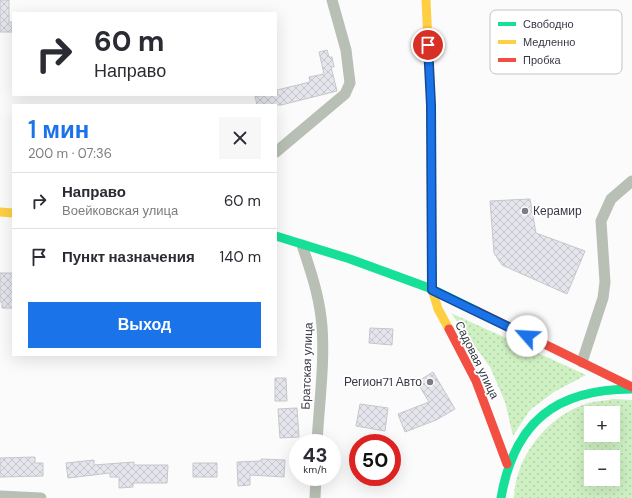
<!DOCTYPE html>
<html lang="ru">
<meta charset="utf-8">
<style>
:root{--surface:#fff;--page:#f7f7f7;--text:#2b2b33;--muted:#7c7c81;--line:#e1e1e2;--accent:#1a73e8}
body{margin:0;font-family:"DM Sans",sans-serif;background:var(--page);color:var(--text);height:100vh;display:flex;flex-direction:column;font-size:15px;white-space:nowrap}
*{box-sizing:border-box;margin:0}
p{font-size:13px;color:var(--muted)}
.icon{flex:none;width:22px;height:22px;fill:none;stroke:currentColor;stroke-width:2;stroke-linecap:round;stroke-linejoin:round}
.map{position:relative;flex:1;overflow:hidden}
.sheet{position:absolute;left:12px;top:104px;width:265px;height:252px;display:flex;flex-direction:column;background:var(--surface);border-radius:0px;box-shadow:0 4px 16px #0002}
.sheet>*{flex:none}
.hud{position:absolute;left:12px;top:12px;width:265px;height:84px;border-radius:0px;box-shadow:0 4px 16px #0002;background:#fff;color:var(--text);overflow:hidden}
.controls{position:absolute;left:584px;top:406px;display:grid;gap:8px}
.controls a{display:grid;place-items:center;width:36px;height:36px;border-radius:0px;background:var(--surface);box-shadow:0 4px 16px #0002;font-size:20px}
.speed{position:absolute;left:289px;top:434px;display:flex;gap:8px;font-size:20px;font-weight:700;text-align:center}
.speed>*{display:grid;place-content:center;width:52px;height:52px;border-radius:50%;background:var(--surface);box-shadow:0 4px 16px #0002;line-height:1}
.speed small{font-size:10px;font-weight:400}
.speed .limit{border:6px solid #d22;background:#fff;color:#111}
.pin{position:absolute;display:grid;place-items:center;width:34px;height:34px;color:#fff;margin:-17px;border:2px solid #fff;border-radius:50%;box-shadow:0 1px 4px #0007}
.me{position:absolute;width:44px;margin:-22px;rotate:296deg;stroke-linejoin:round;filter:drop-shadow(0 0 3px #0008)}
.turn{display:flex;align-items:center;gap:14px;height:84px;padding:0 16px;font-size:18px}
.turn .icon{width:52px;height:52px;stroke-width:2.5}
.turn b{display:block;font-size:28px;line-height:34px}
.round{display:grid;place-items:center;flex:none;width:42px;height:42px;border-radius:0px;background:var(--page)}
.headline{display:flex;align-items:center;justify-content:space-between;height:68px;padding:0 16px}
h1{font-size:24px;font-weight:600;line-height:30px;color:var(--accent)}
.cta{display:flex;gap:8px;margin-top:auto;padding:8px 16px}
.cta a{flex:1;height:46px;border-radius:0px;background:var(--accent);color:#fff;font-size:16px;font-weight:600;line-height:46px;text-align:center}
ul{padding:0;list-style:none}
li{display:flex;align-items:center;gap:12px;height:56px;padding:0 16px;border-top:1px solid var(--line)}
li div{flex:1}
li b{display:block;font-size:15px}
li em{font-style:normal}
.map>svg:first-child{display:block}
.grass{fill:url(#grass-dots);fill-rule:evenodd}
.building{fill:url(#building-cross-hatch);stroke:#c6c6cb}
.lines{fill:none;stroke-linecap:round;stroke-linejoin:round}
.street{stroke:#b8bfb5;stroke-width:11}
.fast{stroke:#16e098;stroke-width:9}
.slow{stroke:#ffcf43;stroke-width:9}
.jam{stroke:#f24e42;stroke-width:9}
.route-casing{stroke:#114b97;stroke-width:10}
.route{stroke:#1a73e8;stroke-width:7}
.poi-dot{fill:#7c7c84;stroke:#fff;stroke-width:1.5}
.labels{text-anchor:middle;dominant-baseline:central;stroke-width:3.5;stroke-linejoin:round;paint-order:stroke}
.poi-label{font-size:12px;fill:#373844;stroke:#fff;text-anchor:start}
.street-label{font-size:12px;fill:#373844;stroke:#fff}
.key{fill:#fff;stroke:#c3c3c7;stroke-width:1}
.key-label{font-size:11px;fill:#373844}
</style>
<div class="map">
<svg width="632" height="498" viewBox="0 0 632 498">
<defs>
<pattern id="grass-dots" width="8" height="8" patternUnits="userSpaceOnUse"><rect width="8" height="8" fill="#cef0c2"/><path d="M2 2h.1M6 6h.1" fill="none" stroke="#b2cfa8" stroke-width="1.8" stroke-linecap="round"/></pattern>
<pattern id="building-cross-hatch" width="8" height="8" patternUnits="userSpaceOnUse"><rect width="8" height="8" fill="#e5e5ed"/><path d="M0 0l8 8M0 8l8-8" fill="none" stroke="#c5c5cc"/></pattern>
</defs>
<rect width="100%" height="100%" fill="#fbfbfb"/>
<path class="grass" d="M451 313 586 375 554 392 530 410 513 436 505 402 490 367Z
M613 399 632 400V498H514C515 456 549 414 589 403 597 401 605 401 613 399ZM591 413H613V435H591ZM591 457H613V479H591Z"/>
<path class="building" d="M0 0H9V22H12V32H0Z
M327 50 329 57H332L334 67H331L337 91 281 105H257L255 96 278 95 277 90 310 82 309 77 324 74 319 52Z
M530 199 536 233 585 251 567 294 502 265 494 253 490 201Z
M0 273H13V308H2V302H0Z
M370 328 393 329 392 345 369 343Z
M433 372 455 409 436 420 405 432 398 414 429 402 417 382Z
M275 378H286L287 401H275Z
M360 404 388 408 385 431 356 426Z
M297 408 299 437 280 438 278 409Z
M35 457V463H43V476L0 477V458Z
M261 459 285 460 284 477 250 475V485L238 486 237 462 261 461Z
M94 460V465L134 462V465H168L167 483H133V487L119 488V477H110V473L68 478 66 463Z
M193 463H217V477H193Z"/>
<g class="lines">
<path class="street" d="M276 152 345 94 350 83 346 50 332 0
M302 245C310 269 318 292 321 317 326 356 319 403 317 443
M582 362 603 298 605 282 601 221 611 199 632 181
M0 496 41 498
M315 498 316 477"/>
<path class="fast" d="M276 236 350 259 432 289 477 311
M501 498C514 422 556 389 632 389"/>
<path class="slow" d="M426 0 431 105 432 289 438 309 449 329
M0 212 13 213"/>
<path class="jam" d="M477 311 632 387
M449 329 476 381 507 464"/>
</g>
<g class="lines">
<g class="route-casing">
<path id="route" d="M428 45 431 105 432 290 527 336"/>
</g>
<use href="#route" class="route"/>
</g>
<g class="poi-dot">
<circle cx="525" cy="211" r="4"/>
<circle cx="430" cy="382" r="4"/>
</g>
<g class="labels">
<g class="poi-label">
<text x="533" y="211">Керамир</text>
<text x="422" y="382" text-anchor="end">Регион71 Авто</text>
</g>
<g class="street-label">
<text transform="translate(477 360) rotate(64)">Садовая улица</text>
<text transform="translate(307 366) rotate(-88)">Братская улица</text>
</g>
</g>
<rect x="490" y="10" width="132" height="64" rx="6" class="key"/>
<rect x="498" y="22" width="18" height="4" fill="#16e098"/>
<rect x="498" y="40" width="18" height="4" fill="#ffcf43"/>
<rect x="498" y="58" width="18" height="4" fill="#f24e42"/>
<g class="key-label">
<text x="523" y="28">Свободно</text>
<text x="523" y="46">Медленно</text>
<text x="523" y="64">Пробка</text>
</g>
</svg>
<div class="controls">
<a>+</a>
<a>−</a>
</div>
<div class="speed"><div>43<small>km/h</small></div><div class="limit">50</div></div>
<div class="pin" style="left:428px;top:45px;background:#d93025"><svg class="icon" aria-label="arrive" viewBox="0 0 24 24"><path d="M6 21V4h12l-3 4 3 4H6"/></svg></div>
<svg class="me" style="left:527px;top:336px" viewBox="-20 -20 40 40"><circle r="19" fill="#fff"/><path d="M0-13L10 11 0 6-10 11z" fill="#1a73e8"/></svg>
<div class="hud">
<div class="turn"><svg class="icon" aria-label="right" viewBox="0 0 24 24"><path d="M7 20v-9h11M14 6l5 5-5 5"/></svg><div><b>60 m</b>Направо</div></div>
</div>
<section class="sheet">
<div class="headline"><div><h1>1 мин</h1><p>200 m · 07:36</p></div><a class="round"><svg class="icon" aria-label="close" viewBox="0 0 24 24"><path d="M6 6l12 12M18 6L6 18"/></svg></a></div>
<ul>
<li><svg class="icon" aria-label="right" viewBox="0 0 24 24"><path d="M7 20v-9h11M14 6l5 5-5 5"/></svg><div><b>Направо</b><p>Воейковская улица</p></div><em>60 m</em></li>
<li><svg class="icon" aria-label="arrive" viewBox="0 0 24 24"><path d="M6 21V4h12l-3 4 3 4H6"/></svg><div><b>Пункт назначения</b></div><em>140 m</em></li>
</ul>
<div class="cta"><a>Выход</a></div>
</section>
</div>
